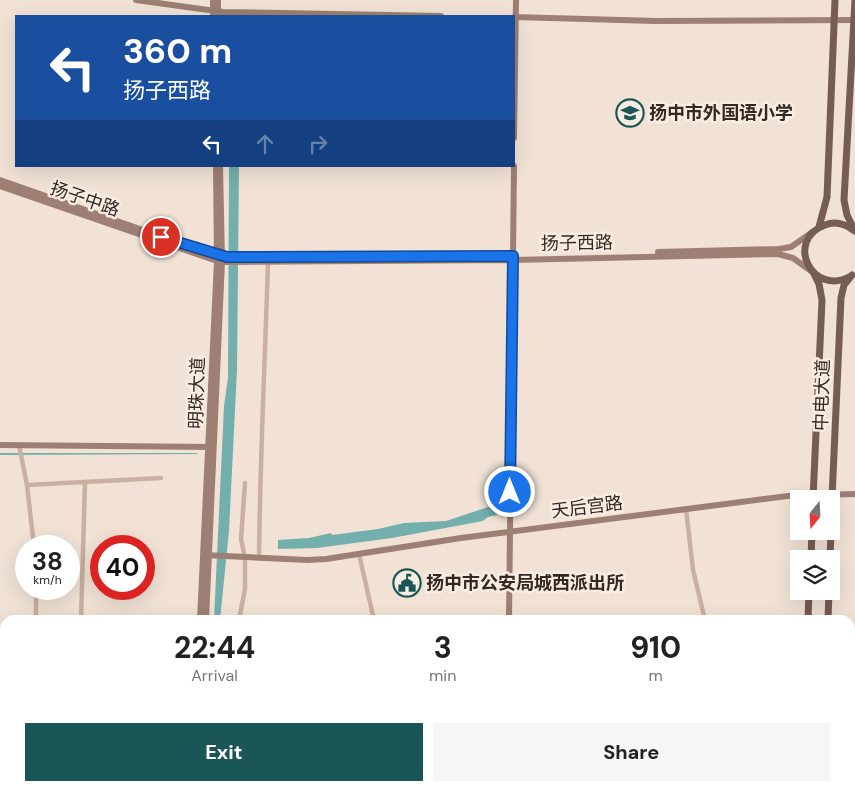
<!DOCTYPE html>
<meta charset="utf-8">
<style>
:root{--surface:#fff;--page:#f6f6f6;--text:#222;--muted:#767676;--accent:#195655}
body{margin:0;font-family:"DM Sans","Noto Sans SC",sans-serif;background:var(--page);color:var(--text);height:100vh;display:flex;flex-direction:column;font-size:19px;white-space:nowrap}
*{box-sizing:border-box;margin:0}
p{font-size:16px;color:var(--muted)}
.icon{flex:none;width:28px;height:28px;fill:none;stroke:currentColor;stroke-width:2;stroke-linecap:round;stroke-linejoin:round}
.map{position:relative;flex:1;overflow:hidden}
.panel{position:absolute;left:0px;top:615px;width:855px;height:176px;display:flex;flex-direction:column;background:var(--surface);border-radius:15px 15px 0 0;box-shadow:0 5px 20px #0002}
.panel>*{flex:none}
.hud{position:absolute;left:15px;top:15px;width:500px;height:152px;border-radius:0px;box-shadow:0 5px 20px #0002;background:#1a4fa0;color:#fff;overflow:hidden}
.needle{width:32px;rotate:198deg}
.controls{position:absolute;left:790px;top:490px;display:grid;gap:10px}
.controls a{display:grid;place-items:center;width:50px;height:50px;border-radius:0px;background:var(--surface);box-shadow:0 5px 20px #0002;font-size:25px}
.speed{position:absolute;left:15px;top:535px;display:flex;gap:10px;font-size:25px;font-weight:700;text-align:center}
.speed>*{display:grid;place-content:center;width:65px;height:65px;border-radius:50%;background:var(--surface);box-shadow:0 5px 20px #0002;line-height:1}
.speed small{font-size:12px;font-weight:400}
.speed .limit{border:8px solid #d22;background:#fff;color:#111}
.pin{position:absolute;display:grid;place-items:center;width:42px;height:42px;color:#fff;margin:-21px;border:2px solid #fff;border-radius:50%;box-shadow:0 1px 5px #0007}
.me{position:absolute;width:55px;margin:-28px;rotate:0deg;stroke-linejoin:round;filter:drop-shadow(0 0 4px #0008)}
.turn{display:flex;align-items:center;gap:18px;height:105px;padding:0 25px;font-size:22px}
.turn .icon{width:65px;height:65px;stroke-width:2.5}
.turn b{display:block;font-size:35px;line-height:42px}
.lanes{display:flex;align-items:center;height:48px;padding:0 25px;background:#0003;justify-content:center;gap:25px;direction:ltr}
.lanes .off{opacity:.35}
.eta{display:flex;justify-content:space-evenly;align-items:center;height:85px;text-align:center}
.eta b{font-size:30px;font-weight:700;line-height:35px}
.action{display:flex;gap:10px;margin-top:auto;padding:10px 25px}
.action a{flex:1;height:58px;border-radius:0px;background:var(--accent);color:#fff;font-size:20px;font-weight:700;line-height:58px;text-align:center}
.action a+a{background:var(--page);color:var(--text)}
.map>svg:first-child{display:block}
.water{fill:#73afad}
.lines{fill:none;stroke-linecap:round;stroke-linejoin:round}
.street{stroke:#c9b0a1;stroke-width:4.5}
.secondary{stroke:#9d7f73;stroke-width:6}
.primary{stroke:#765d54;stroke-width:7}
.route-casing{stroke:#114b97;stroke-width:12}
.route{stroke:#1a73e8;stroke-width:9}
.labels{text-anchor:middle;dominant-baseline:central;stroke-width:5;stroke-linejoin:round;paint-order:stroke}
.poi-label{font-size:18px;font-weight:bold;fill:#332824;stroke:#f9ece1;text-anchor:start}
.street-label{font-size:18px;fill:#332824;stroke:#f9ece1}
</style>
<div class="map">
<svg width="855" height="791" viewBox="0 0 855 791">
<rect width="100%" height="100%" fill="#f1e2d5"/>
<path class="water" d="M229 166H239L237 370 229 531 220 620H214L224 406 228 378Z
M0 453H196L198 454 0 455Z
M497 504V515L488 517 483 521 392 538 317 548 278 549V540L309 538 331 533 332 535 378 529 404 523 446 521Z"/>
<g class="lines">
<path class="street" d="M19 445 27 485 34 546
M27 485 161 478
M686 509 693 570 705 620
M359 554 374 620
M259 558C260 459 265 361 268 262
M36 620V589
M81 620 85 482
M239 620 245 589V558L241 539 245 483
M0 631V646
M20 791V786
M232 791V786
M246 791V786"/>
<path class="secondary" d="M136 0 223 12 441 16
M213 0V16
M218 0V16
M514 17 656 21 855 20
M514 138 516 0
M0 180 217 256 256 258
M0 186 217 261 227 262 513 260 778 254 793 258 811 271
M658 252 779 249 791 247 811 233
M0 445 213 447
M204 555 307 560 326 559 461 538 788 496 855 494
M200 620 217 261 216 166
M206 620 222 261 220 166
M509 620 514 166
M850 727H855
M189 791 190 786
M194 791 195 786
M506 791 533 786"/>
<path class="primary" d="M855 0 844 200 847 215 855 231
M819 227 827 197 835 0
M813 272 819 284 822 300 813 499
M851 276C812 298 784 240 825 225 835 221 845 224 853 230
M831 520 841 298 844 285 852 275
M811 559 812 531
M830 559 831 531
M808 620 809 591
M828 620 829 591
M801 791V786
M821 791V786"/>
</g>
<g class="lines">
<g class="route-casing">
<path id="route" d="M161 237 227 257 513 256 510 492"/>
</g>
<use href="#route" class="route"/>
</g>
<defs>
<g id="school-ring" transform="scale(1.4375)"><circle r="9.5" fill="#f9ece1" stroke="#195655" stroke-width="1.5"/><path d="M0-5L7-2L0 1L-7-2ZM-4 1L0 2.5L4 1V4Q0 6-4 4Z" fill="#195655"/></g>
<g id="civic-ring" transform="scale(1.4375)"><circle r="9.5" fill="#f9ece1" stroke="#195655" stroke-width="1.5"/><path d="M-.6-6.5H3V-4.5H.6V-3L4-1V1h2V6H-6V1h2V-1L-.6-3ZM-1.2 2.5V6h2.4V2.5Z" fill="#195655"/></g>
</defs>
<g fill-rule="evenodd">
<use href="#school-ring" x="630" y="113"/>
<use href="#civic-ring" x="407" y="583"/>
</g>
<g class="labels">
<g class="poi-label">
<text x="649" y="113">扬中市外国语小学</text>
<text x="426" y="583">扬中市公安局城西派出所</text>
</g>
<g class="street-label">
<text transform="translate(85 199) rotate(19)">扬子中路</text>
<text transform="translate(577 243) rotate(-1)">扬子西路</text>
<text transform="translate(197 393) rotate(-88)">明珠大道</text>
<text transform="translate(822 395) rotate(-88)">中电大道</text>
<text transform="translate(587 507) rotate(-7)">天后宫路</text>
</g>
</g>
</svg>
<div class="controls">
<a><svg class="needle" viewBox="-14 -14 28 28"><path d="M0-13l5 13h-10z" fill="#e53935"/><path d="M0 13l5-13h-10z" fill="#767676"/></svg></a>
<a><svg class="icon" aria-label="layers" viewBox="0 0 24 24"><path d="M12 4l9 5-9 5-9-5zM3 14l9 5 9-5"/></svg></a>
</div>
<div class="speed"><div>38<small>km/h</small></div><div class="limit">40</div></div>
<div class="pin" style="left:161px;top:237px;background:#d93025"><svg class="icon" aria-label="arrive" viewBox="0 0 24 24"><path d="M6 21V4h12l-3 4 3 4H6"/></svg></div>
<svg class="me" style="left:510px;top:492px" viewBox="-20 -20 40 40"><circle r="17" fill="#1a73e8" stroke="#fff" stroke-width="3"/><path d="M0-11L8 9 0 5-8 9z" fill="#fff"/></svg>
<div class="hud">
<div class="turn"><svg class="icon" aria-label="left" viewBox="0 0 24 24"><path d="M17 20v-9H6M10 6l-5 5 5 5"/></svg><div><b>360 m</b>扬子西路</div></div>
<div class="lanes"><svg class="icon" aria-label="left" viewBox="0 0 24 24"><path d="M17 20v-9H6M10 6l-5 5 5 5"/></svg><svg class="icon off" aria-label="ahead" viewBox="0 0 24 24"><path d="M12 20V5M6 11l6-6 6 6"/></svg><svg class="icon off" aria-label="right" viewBox="0 0 24 24"><path d="M7 20v-9h11M14 6l5 5-5 5"/></svg></div>
</div>
<section class="panel">
<div class="eta">
<div><b>22:44</b><p>Arrival</p></div>
<div><b>3</b><p>min</p></div>
<div><b>910</b><p>m</p></div>
</div>
<div class="action"><a>Exit</a><a>Share</a></div>
</section>
</div>
